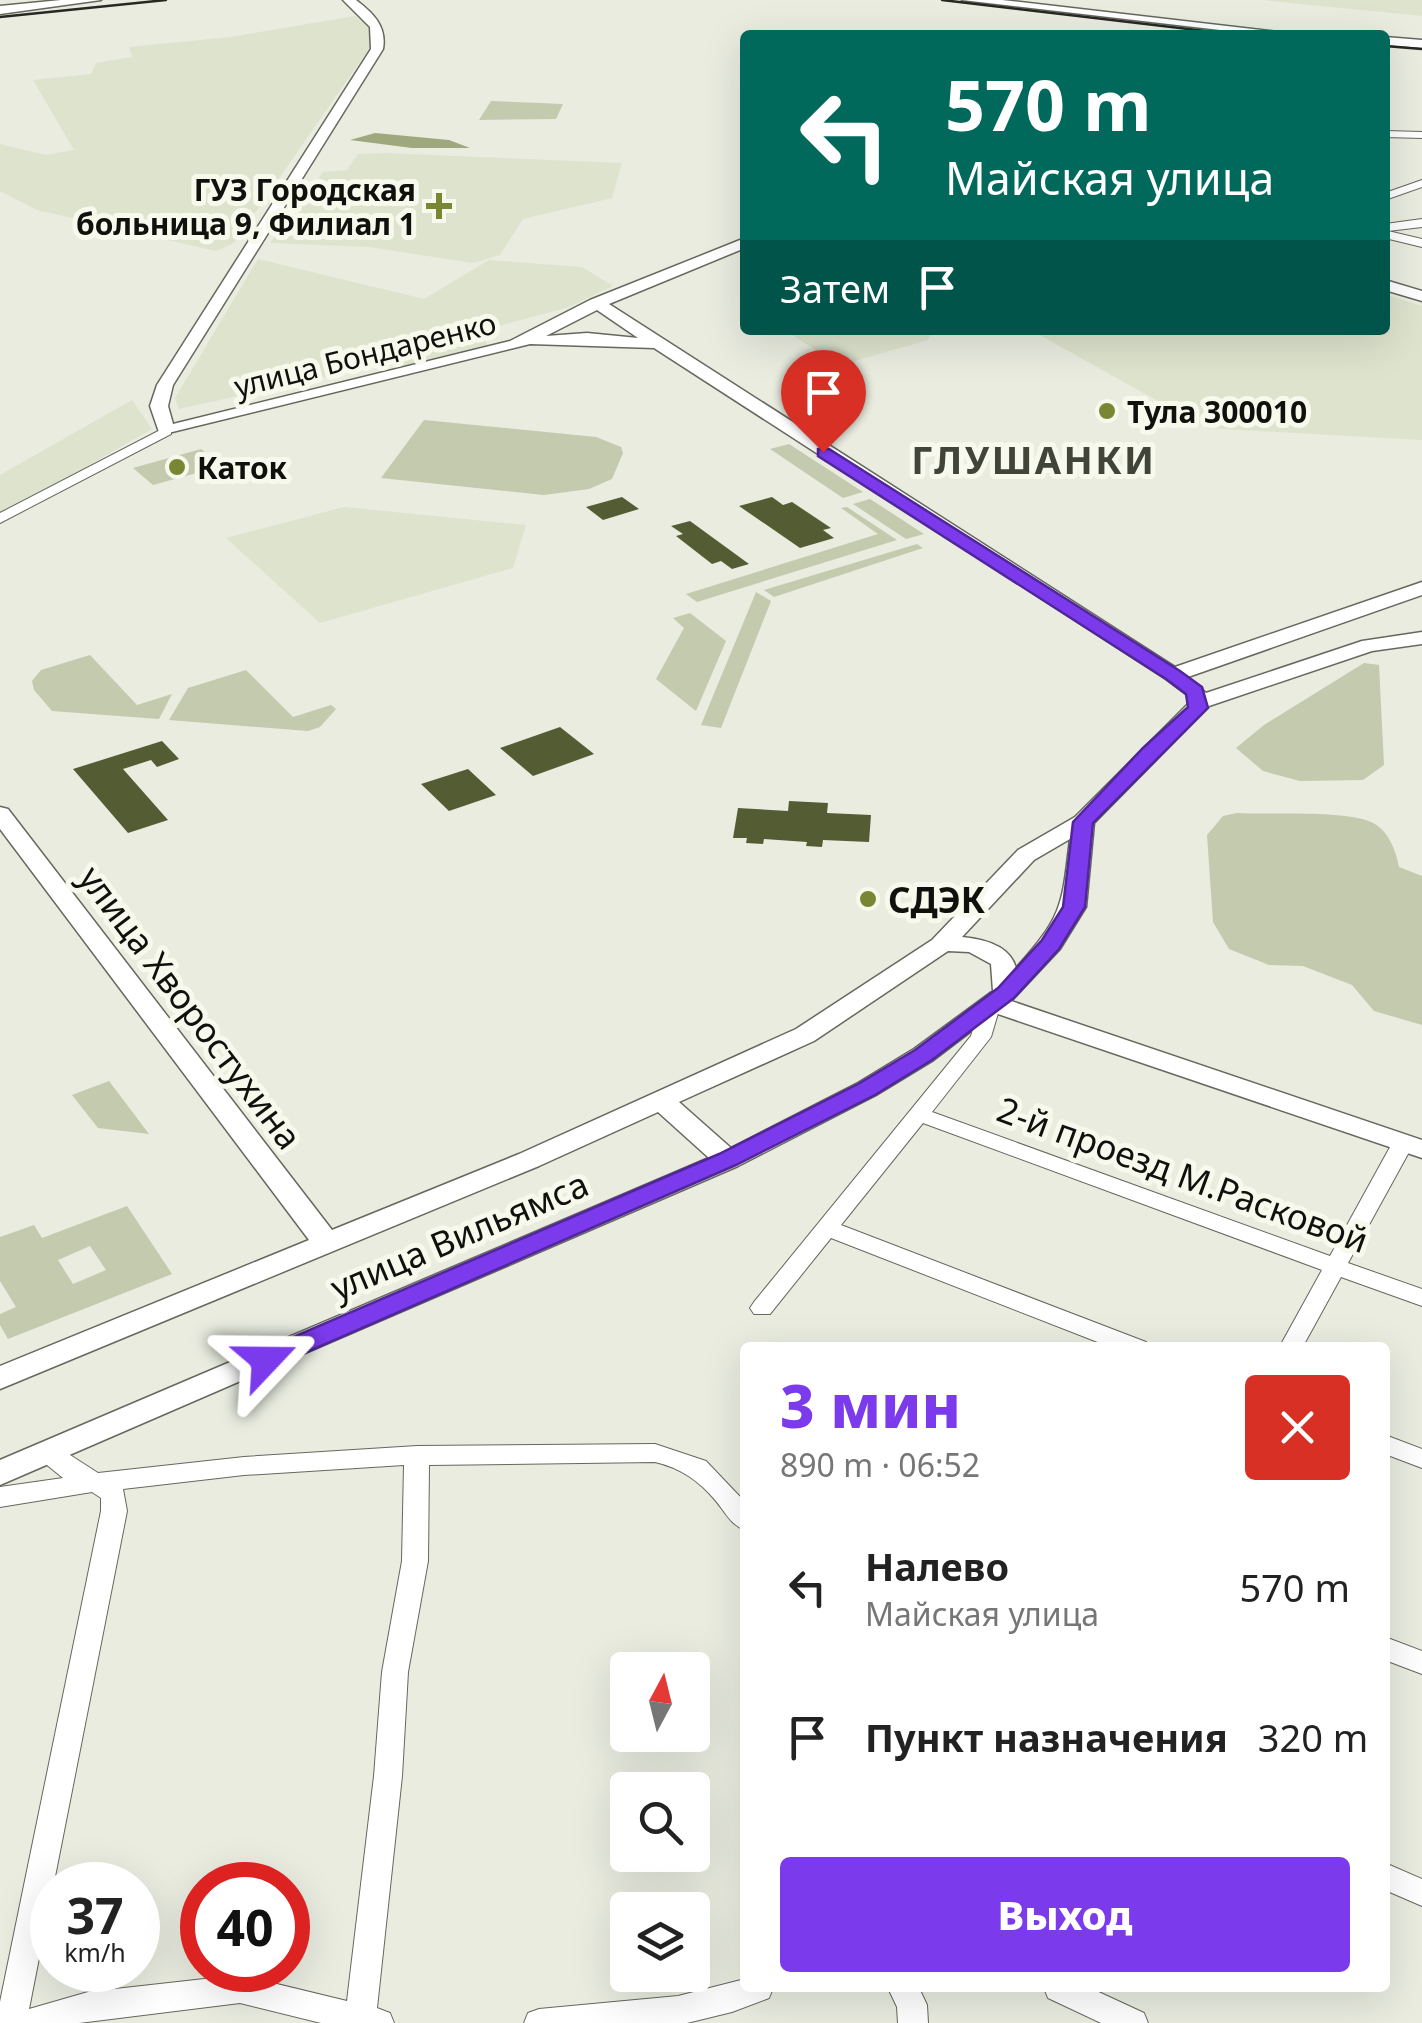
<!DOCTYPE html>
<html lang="ru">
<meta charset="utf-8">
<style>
:root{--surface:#fff;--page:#f6f6f6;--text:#222;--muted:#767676;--accent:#7c3aed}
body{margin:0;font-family:"Noto Sans",sans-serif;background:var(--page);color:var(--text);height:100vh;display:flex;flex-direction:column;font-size:38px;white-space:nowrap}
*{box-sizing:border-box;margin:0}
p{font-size:32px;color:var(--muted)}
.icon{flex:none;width:55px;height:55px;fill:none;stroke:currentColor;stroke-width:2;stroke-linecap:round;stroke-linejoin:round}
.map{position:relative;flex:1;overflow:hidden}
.details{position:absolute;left:740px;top:1342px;width:650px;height:650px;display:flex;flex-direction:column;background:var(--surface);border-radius:10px;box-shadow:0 10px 40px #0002}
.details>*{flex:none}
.guide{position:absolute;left:740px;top:30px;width:650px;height:305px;border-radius:10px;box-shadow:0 10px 40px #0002;background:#00695c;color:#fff;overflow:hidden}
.needle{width:65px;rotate:7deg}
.buttons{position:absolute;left:610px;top:1652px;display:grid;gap:20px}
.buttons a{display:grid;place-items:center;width:100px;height:100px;border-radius:10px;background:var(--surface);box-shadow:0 10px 40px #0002;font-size:50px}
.speed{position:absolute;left:30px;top:1862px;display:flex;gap:20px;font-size:50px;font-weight:700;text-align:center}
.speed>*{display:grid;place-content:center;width:130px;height:130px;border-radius:50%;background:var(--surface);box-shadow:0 10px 40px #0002;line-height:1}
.speed small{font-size:25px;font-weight:400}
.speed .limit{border:15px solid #d22;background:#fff;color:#111}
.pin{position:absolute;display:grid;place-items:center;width:85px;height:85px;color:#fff;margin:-102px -42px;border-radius:50% 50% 50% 0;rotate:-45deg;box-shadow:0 0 10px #0007}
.pin .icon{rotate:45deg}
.me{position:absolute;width:110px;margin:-55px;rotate:67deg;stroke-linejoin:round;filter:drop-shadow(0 0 8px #0008)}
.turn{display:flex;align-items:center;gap:35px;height:210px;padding:0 40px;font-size:45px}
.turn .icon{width:130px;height:130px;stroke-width:2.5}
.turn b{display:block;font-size:70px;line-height:85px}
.then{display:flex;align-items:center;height:95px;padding:0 40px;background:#0003;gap:20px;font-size:38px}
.round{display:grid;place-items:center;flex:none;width:105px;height:105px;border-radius:10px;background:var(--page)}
.summary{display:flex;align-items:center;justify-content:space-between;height:170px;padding:0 40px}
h1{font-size:60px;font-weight:800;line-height:75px;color:var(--accent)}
.primary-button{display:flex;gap:20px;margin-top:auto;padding:20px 40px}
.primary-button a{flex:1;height:115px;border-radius:10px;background:var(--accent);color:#fff;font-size:40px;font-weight:800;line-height:115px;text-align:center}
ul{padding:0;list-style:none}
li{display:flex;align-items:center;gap:30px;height:150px;padding:0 40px}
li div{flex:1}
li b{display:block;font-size:38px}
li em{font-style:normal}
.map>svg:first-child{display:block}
.built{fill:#dee3ce}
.green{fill:#c3caae;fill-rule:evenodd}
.water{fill:#9fa87d}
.building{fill:#545c34}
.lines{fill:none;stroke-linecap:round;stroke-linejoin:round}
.minor-casing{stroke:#65685d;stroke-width:2}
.tertiary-casing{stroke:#65685d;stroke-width:3}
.minor{fill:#fff;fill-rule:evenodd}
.tertiary{fill:#fff;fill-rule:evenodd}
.tram{stroke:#272823;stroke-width:2.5}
.route{fill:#7c3aed;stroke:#51269a;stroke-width:2.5}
.poi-dot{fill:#798634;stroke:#f6f9ec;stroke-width:4}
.labels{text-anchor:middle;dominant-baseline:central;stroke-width:10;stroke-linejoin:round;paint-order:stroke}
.far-poi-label{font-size:30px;font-weight:bold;fill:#10110d;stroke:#f6f9ec;text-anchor:start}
.far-street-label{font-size:30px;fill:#10110d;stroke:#f6f9ec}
.poi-label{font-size:35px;font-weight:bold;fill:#10110d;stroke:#f6f9ec;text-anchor:start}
.street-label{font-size:35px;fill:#10110d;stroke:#f6f9ec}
.far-district-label{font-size:38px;font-weight:bold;letter-spacing:2.5px;fill:#414439;stroke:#f6f9ec}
</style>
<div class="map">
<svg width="1422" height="2023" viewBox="0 0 1422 2023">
<rect width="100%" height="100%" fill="#e9ecdf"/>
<path class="built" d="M1261 0H1422V16Z
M355 16 371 28 373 43 234 243 216 251 37 210 0 191V144L46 155 74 150 33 80 91 74 96 63 132 57 129 47 231 37Z
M386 153 622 163 612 198 523 219 500 255 473 263 369 247 270 243 323 172 347 170 358 154Z
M258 259 424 299 489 260 582 267 613 286 569 307 477 332 489 346 409 369 398 361 179 409 175 398Z
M1385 294 1422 306V440L1206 428 1038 334V330H1385Z
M784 330H933L928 340 840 365Z
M132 400 152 429 0 516V475Z
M344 507 526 525 513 568 320 623 226 538Z"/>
<path class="green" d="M491 101 563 104 556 119 479 120Z
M424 420 596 437 621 447 623 453 612 479 589 489 544 495 381 478Z
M789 444 863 492 843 498 770 449Z
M201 449 222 466 153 485 133 468Z
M870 499 924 534 906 539 853 504Z
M847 507 897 540 697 602 686 594 878 534 841 508Z
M917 544 923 548 774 597 764 590Z
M756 592 771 601 721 728 701 725Z
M690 613 726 641 696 711 656 679 684 628 673 618Z
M90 655 137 705 172 694 159 719 52 711 34 690 32 681 41 670Z
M1364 663 1379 665 1384 765 1363 780 1300 781 1263 771 1236 748 1264 725Z
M246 670 293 717 331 705 336 709 320 727 308 731 169 720 188 688Z
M1237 813C1270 815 1343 810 1371 822 1388 829 1396 851 1399 867L1422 876V1025L1374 1011 1352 985 1303 966 1269 965 1229 949 1213 922 1207 835 1223 816Z
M109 1081 149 1134 98 1128 72 1095Z
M127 1206 172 1274 8 1339 0 1325V1314L16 1307 0 1281V1237L34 1225 42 1238ZM90 1246 106 1270 73 1284 58 1260Z"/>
<path class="water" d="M375 133 449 140 470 148H412L350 140Z"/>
<path class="building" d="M622 497 639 509 603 520 586 507Z
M772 497 783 505 792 502 831 528 823 530 834 538 800 548 739 506Z
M690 521 749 564 732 569 721 561 712 564 676 536 683 534 671 526Z
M560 727 594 754 533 776 500 748Z
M162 741 179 759 157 767 151 760 123 769 168 820 128 833 73 769Z
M468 769 496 795 449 811 421 784Z
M789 801 828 803 827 813 871 815 869 842 823 840 822 847 806 846 807 842 764 839 763 844 746 843 747 838H733L738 808 788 811Z"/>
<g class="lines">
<g class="minor-casing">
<path id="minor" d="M1385 131 1422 132V138L1385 137Z
M1422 180V187L1385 200V193Z
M1422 219V227L1388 231 1422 239V247L1385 238V224Z
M166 427 171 428V434L0 523V513Z
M991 997 1001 1003 991 1037 932 1112 1330 1256 1395 1138H1411L1414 1143 1348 1263 1422 1289V1306L1341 1277 1302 1348H1279L1322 1270 923 1123 841 1225 1146 1342 1149 1348H1113L831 1238 770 1314H754L750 1308 754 1302 971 1036 981 1003Z
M1385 1435 1422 1449V1468L1385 1454Z
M50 1442 98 1473 244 1457 417 1446 655 1444 706 1461 745 1502V1530C731 1525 725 1512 716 1501 699 1481 681 1468 655 1462L429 1465 428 1561 408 1672 402 1776 377 2008 390 2013 394 2023H321L240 2003 79 2023H0V2002L101 1511V1498L92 1492 0 1507V1487L63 1478 47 1465 38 1451 41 1444ZM404 1465 402 1561 382 1672 374 1776 347 2001 240 1975 88 1992 29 2009 127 1511 123 1489 244 1475Z
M1385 1637 1422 1651V1674L1385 1660Z
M1385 1863 1422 1879V1906L1385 1890Z
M745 1979V1988H773L769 1998 732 2012 687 2023H524L528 2013 539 2009 678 1996Z
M888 1988H919L927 2005 928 2023H898L897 2007Z
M1044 1988H1090L1144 2013 1148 2023H1101L1048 1998Z"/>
</g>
<g class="tertiary-casing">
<path id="tertiary" d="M61 0H101L0 14V6Z
M343 0H356C373 13 387 26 383 49L173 385 168 406 173 424 510 341 590 300 745 238V248L609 304 1175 667 1422 582V595L1188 677 1206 693 1362 641 1422 632V644L1372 651 1209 706 1094 823 1086 907 1060 949 1011 1001 1422 1140V1158L995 1013 932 1061 876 1095 738 1166 0 1485V1460L709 1158 658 1112 539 1166 0 1389V1366L309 1240 0 829V807L8 809 332 1230 519 1154 796 1029 932 940 1018 850 1075 817 1190 702 1186 694 1166 679 654 348 530 344 160 435 150 406 157 385 371 49 370 27ZM597 310 638 338 587 333 546 336ZM1070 839C1062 906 1063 916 1016 968 1010 945 983 939 962 937L1034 860ZM948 951 969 952 991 964 993 991 914 1049 858 1083 731 1148 679 1102 814 1041Z
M962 0H1002L1304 35H1263Z
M1385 37 1422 40V48L1385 45Z
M1385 280 1422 291V301L1385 290Z"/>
</g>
<use href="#minor" class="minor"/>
<use href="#tertiary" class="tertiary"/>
<path class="tram" d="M942 0 1239 35
M0 17 166 0
M1385 46 1422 49"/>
</g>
<path class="route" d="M818 449H829L1180 671 1202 687 1208 708 1093 823 1085 907 1059 949 1014 998 932 1060 875 1095 736 1165 275 1366H256L252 1360 256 1353 719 1154 858 1084 915 1050 998 988 1042 940 1063 907 1073 822 1143 748 1188 707 1186 694 1166 679 818 456Z"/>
<g class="poi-dot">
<path d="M434 191h10v10h10v10h-10v10h-10v-10h-10v-10h10z"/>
<circle cx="1107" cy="411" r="10"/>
<circle cx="177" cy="467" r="10"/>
<circle cx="868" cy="899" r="10"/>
</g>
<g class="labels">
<g class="far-poi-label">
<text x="416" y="189" text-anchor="end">ГУЗ Городская<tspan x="416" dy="34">больница 9, Филиал 1</tspan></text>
<text x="1127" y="411">Тула 300010</text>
<text x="197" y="467">Каток</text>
</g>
<g class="far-street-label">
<text transform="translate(365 354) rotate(-14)">улица Бондаренко</text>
</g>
<g class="poi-label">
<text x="888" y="899">СДЭК</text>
</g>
<g class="street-label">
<text transform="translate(191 1007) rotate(53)">улица Хворостухина</text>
<text transform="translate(1183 1174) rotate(20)">2-й проезд М.Расковой</text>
<text transform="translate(459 1235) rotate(-23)">улица Вильямса</text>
</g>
<g class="far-district-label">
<text x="1034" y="459">ГЛУШАНКИ</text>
</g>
</g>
</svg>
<div class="buttons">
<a><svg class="needle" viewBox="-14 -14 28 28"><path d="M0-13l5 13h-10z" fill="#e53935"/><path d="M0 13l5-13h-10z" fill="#767676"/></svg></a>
<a><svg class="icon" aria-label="search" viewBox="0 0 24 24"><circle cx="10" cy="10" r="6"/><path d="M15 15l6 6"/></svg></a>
<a><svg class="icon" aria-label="layers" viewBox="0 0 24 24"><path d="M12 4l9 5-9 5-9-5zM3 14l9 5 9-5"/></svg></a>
</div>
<div class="speed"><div>37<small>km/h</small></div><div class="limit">40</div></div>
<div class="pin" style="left:823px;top:452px;background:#d93025"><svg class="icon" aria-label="arrive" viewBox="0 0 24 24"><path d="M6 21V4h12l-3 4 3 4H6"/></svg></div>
<svg class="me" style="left:266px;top:1360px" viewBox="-20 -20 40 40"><path d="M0-17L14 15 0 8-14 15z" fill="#7c3aed" stroke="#fff" stroke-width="4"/></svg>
<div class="guide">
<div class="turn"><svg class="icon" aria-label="left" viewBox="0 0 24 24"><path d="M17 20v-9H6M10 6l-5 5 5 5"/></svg><div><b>570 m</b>Майская улица</div></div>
<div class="then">Затем<svg class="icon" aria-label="arrive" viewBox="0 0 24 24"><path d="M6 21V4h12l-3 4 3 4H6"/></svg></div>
</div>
<section class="details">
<div class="summary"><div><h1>3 мин</h1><p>890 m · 06:52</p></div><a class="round" style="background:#d93025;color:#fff"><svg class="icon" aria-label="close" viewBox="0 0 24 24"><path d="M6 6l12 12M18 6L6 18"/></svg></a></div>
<ul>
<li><svg class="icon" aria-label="left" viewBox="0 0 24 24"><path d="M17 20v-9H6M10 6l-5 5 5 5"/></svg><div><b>Налево</b><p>Майская улица</p></div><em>570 m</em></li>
<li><svg class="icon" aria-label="arrive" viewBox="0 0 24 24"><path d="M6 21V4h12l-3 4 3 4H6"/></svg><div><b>Пункт назначения</b></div><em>320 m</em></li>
</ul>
<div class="primary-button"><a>Выход</a></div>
</section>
</div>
